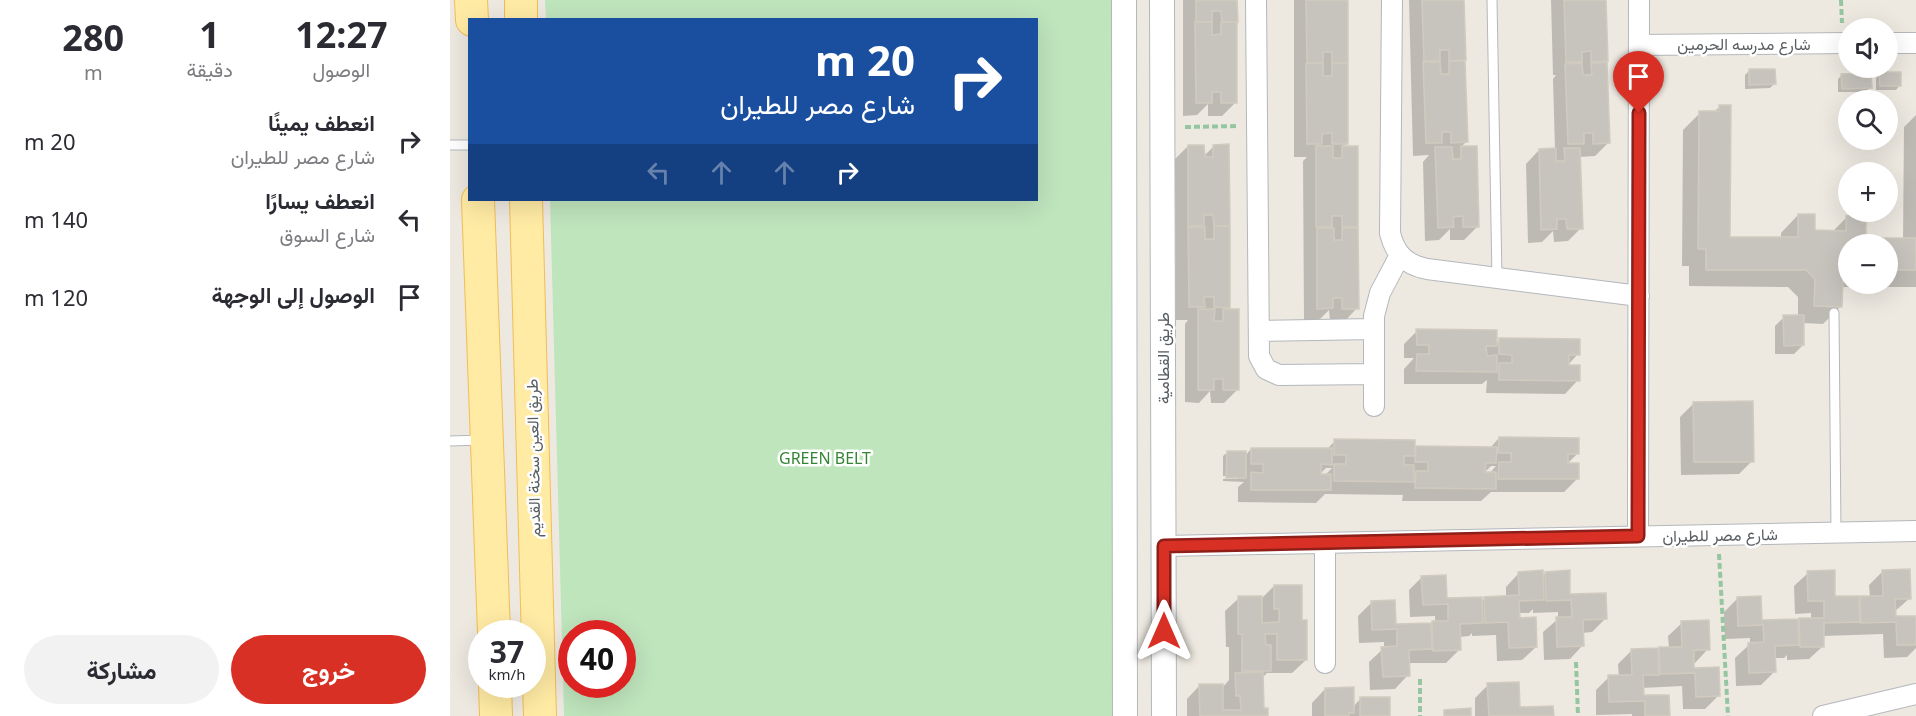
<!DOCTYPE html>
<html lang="ar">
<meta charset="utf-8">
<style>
:root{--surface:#fff;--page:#f2f2f3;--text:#2b2b33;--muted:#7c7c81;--accent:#d93025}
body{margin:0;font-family:"Noto Sans",Vazirmatn,sans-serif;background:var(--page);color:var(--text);direction:rtl;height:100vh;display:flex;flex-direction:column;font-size:22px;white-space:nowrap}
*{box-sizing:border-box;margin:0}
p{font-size:20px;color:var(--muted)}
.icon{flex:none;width:33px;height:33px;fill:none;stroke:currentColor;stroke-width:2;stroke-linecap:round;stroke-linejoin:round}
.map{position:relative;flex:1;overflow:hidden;direction:ltr}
.details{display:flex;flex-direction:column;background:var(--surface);width:450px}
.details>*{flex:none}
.hud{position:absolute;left:18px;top:18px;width:570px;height:183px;border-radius:0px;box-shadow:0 6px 24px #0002;direction:rtl;background:#1a4fa0;color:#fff;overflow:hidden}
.fabs{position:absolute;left:1388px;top:18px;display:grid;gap:12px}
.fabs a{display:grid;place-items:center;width:60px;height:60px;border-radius:50%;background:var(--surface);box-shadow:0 6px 24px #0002;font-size:30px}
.speed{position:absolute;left:18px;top:620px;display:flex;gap:12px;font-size:30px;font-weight:700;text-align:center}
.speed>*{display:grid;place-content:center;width:78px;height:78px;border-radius:50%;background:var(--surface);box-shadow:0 6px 24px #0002;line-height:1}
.speed small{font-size:15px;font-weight:400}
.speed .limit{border:9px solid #d22;background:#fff;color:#111}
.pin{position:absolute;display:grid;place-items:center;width:51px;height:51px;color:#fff;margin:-62px -26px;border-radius:50% 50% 50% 0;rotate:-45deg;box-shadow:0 0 6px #0007}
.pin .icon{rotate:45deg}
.me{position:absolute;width:66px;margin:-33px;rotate:0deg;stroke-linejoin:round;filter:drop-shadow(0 0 4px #0008)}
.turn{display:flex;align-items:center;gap:21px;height:126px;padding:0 24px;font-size:27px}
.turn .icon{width:78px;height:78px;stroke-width:2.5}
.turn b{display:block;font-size:42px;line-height:51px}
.lanes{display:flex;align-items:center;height:57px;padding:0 24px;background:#0003;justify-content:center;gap:30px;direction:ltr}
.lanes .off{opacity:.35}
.eta{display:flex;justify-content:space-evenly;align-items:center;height:102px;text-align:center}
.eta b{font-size:36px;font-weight:700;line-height:42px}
.button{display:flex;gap:12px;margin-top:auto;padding:12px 24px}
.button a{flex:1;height:69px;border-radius:36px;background:var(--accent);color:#fff;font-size:24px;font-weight:700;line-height:69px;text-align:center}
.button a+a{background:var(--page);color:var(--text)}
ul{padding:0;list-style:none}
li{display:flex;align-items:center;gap:18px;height:78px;padding:0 24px}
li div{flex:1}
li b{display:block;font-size:22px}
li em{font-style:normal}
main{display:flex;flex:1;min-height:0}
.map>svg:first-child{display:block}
.green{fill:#bfe5bd;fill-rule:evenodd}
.shadow{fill:#0003;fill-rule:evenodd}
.building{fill:#c7c4be;stroke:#d1cbbf;stroke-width:1.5}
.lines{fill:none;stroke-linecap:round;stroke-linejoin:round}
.service-casing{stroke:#b4b7bc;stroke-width:11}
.minor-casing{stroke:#b4b7bc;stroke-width:22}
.tertiary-casing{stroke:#b4b7bc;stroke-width:26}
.primary-casing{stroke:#f2bd54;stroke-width:34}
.path{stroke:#96c6a1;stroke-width:4;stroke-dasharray:6 3;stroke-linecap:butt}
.service{stroke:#fff;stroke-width:9}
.minor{stroke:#fff;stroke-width:20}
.tertiary{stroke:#fff;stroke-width:24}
.primary{stroke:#ffeba4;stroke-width:32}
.route-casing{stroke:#8d1f18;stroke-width:15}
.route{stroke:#d93025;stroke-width:10}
.labels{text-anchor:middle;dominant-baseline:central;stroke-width:5;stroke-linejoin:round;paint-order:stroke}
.street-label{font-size:16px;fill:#595e62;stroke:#fff}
.park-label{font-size:16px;fill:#358634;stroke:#fff}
</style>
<main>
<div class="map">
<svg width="1466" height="716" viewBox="0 0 1466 716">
<rect width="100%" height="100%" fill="#ede9e1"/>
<path class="green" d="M95 0H671L668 716H114L100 200H586V20H96ZM122 633H172V684H122Z"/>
<path class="shadow" d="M733 0H786V102L772 116H758V104L747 115 733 116Z
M844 0H896V144L893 147H906L907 308 894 322 880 321 879 310 868 321H854L853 161 857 157H844Z
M959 0H1012L1016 142 1010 148 1026 147 1028 226 1014 240H1000V229L989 240 975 241 973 162 979 155 963 156Z
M1101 0H1154L1158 143 1145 156 1129 157 1131 228 1118 241 1104 242 1103 231 1092 242 1078 243 1076 164 1089 150H1105L1103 79 1106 75H1103Z
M1299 71 1324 84 1320 88 1295 89V75Z
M1430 74 1450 85 1446 90H1426V78Z
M1392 75 1420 87 1416 92H1388V79Z
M1270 106 1279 238H1331V233L1348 215 1363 232H1382L1397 217 1415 240H1453L1454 127 1466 115V287H1391L1390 307 1373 324 1353 323V345L1344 354H1325V326L1334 317 1348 316V297L1338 287 1239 286V266H1232L1233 130 1250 113H1263ZM1398 244H1437V284H1398Z
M738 146 753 157 764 146 779 307 775 310 788 389 774 403H761L760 391 749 403 735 402V324L738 320H726L725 159Z
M967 331 1046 344 1050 340 1128 354 1117 366 1128 380 1115 394 1036 393 1037 380 1032 384H954V369L964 358H954V344Z
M1244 403 1302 461 1289 474 1231 475 1230 417Z
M1049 438 1128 453 1116 465 1127 479 1114 492H1041L1031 501H952L953 495 875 494 866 503 788 502V487L794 482 773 481V479H788V476H773V456L778 452 795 456 801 449 876 450 885 441 963 448H1040ZM1041 466H1046L1039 474H1033ZM876 468H882L875 475 868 476Z
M1433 571 1460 598 1444 612V618L1466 617V648L1457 657 1434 658 1433 634 1373 636V646L1359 659 1337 660V655L1334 658H1324L1325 671 1311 685 1286 686 1285 658 1300 644V638L1275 639 1274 612 1287 599 1311 621 1346 623 1350 620 1361 619V613L1345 614 1344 586 1358 573 1384 598H1420L1419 585Z
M1069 573 1091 577 1096 573 1119 596 1155 619 1142 632 1132 633 1133 645 1120 659 1094 660 1093 632 1108 619V612L1083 613V609L1079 613H1068V620L1086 647 1072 660 1047 661 1046 635 1022 636V633L1019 636 1009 637V650L996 663H958V675L945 689 920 690 919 662 934 648V642L909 643 908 616 921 603 945 625 985 623V616L960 617 959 590 972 577 995 600 1031 602 1035 598 1056 597V587Z
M824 586 851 622 856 660 842 673H817L812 678V709L817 716H737V699L750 685 772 688 779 680V647H776L775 611 789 598 810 600Z
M1232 623 1258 649 1245 663H1243V669L1269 695 1255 709H1233L1232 686 1192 688V697L1218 716H1182V714L1146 715V690L1159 677H1169L1168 664 1182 650 1219 649 1218 636Z
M1038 685 1069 709 1102 716H1025V698Z
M875 689 903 707 910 699 939 716H862V703Z"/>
<path class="building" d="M746 0H787L788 22H772L771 11H762V22H746Z
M856 0H898V63H882V52H873V63H857Z
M972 0H1014L1016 60 999 61V50H990V61H974Z
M1114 0H1156L1158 61 1141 62V51L1132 52V62H1116Z
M745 22H762V35L771 34V22H787V103H771V92H762V103H746Z
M999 61H1015L1018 142 1001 143V132H992V143H976L973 62H990L991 74H999Z
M1157 62 1160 143 1143 144V133H1134V144H1118L1115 64 1132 63 1133 75H1142L1141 63Z
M856 63H873V76H882V63H898V144H882V133L872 134V144H857Z
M1299 69H1325L1326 84 1299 85Z
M1429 72H1451V86H1430Z
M1421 73 1422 88 1392 89 1391 74Z
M1269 105H1281L1280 237H1348V214H1365V230L1396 231V216L1416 215V238H1466V270H1437V244H1398V277L1393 281 1392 307 1364 306 1365 279 1356 270H1256V249H1248L1249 111H1269Z
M779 144 780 226H764L763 215H754V225L738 226V145H754L755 157H763V145Z
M866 146H883V158H892V146H908V227H892V216H882V227H866Z
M1011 146H1027L1029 227H1013V216L1003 217 1004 227 988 228 985 147H1002L1003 159H1011Z
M1106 148V161H1115L1114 148H1130L1133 229H1117L1116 219H1107V229L1091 230 1089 149Z
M764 226H780V308L764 307V297H754L755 307H739L738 227H755V239H764Z
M867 228H884V240H892V228H908L909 309H892V298H883V308L867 309Z
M748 309H765L764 321H773V309H789V390H773V379H764V390H748Z
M1333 315H1354V345L1334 346Z
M966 329 1047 330V346H1036L1037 356 1047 355V372L966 371 967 354H979V345H967Z
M1049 338 1130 339V355H1119V365H1130V381L1049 380V363H1062V355L1049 354Z
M1303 401 1304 462H1244L1243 402Z
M1049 437 1129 438V454H1118V463H1129V479H1048L1049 462H1061V453H1048Z
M884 439 965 440V456H954V465H964V482L884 481V464H896V455H884Z
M966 446 1047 447 1046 463H1036L1035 472H1046V489L965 488 966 471H978V462H965Z
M801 448H882V465L871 464V474H881V490H801V472L813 473V464H801Z
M777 451H796V478H776Z
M1460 569 1461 599H1445L1446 616H1466V645H1447L1446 622 1411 623 1410 596H1433L1432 570Z
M1093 570 1094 600 1069 601 1070 618 1086 617 1087 647 1059 648 1058 622 1035 623 1034 597 1069 595 1068 572Z
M1120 570V594L1156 593 1157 619 1133 620 1134 646 1107 647 1106 617H1122L1121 600 1096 601 1095 572Z
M1385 570V596H1409L1410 622 1374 623V647H1350L1349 618H1374V601H1358L1357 571Z
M996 575 997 598 1032 597 1033 623 1010 624 1011 650 983 651 982 621H998V604L973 605 971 576Z
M824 585H852V620H857V660H827V634H815L816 645H821V671H792V634H788V596H812V623L829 622V609H824Z
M1311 596 1312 620 1348 619 1349 645 1325 646 1326 672 1299 673 1298 643 1314 642 1313 625 1288 626 1287 597Z
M945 600 946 624 981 623 982 649 959 650 960 676 933 677 931 647 947 646V629L922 630 921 601Z
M1259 620 1260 650H1244V668L1269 667 1270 696 1246 697 1245 673 1210 674 1209 647H1232L1231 621Z
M1208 648 1209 675H1193L1194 695H1219L1220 716H1195V701L1159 702 1158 675H1182L1181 649Z
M813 672 814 708H818V716H750L749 684H773V710H791L790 696H786L785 673Z
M1069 682 1070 707 1103 706 1104 716H1039L1037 683Z
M904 687V713H899V716H875V688Z
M910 697H940V716H910Z
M1021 708V716H994V710Z"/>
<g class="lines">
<g class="service-casing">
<path id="service" d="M1042 0 1047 279
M0 145H20
M1384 313 1386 532
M0 441 32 440"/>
</g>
<g class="minor-casing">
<path id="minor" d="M806 0 809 356 816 369 829 375 924 374
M942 0 940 233C945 254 956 265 977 269L1189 296
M1437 43H1466
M1189 45 1398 43
M809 331 923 329
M924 406V316L930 293 950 255
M1188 536 1189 0
M875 543V663
M714 546 1466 531
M1373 716 1466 694"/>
</g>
<g class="tertiary-casing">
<path id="tertiary" d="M674 0 675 716
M712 0 714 716"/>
</g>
<g class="primary-casing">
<path id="primary" d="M21 0 22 20
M71 0V20
M28 200 44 633
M76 200 90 716
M45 684 46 716"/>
</g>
<path class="path" d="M1391 0 1392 23
M735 127 788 126
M1269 554 1278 716
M1126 662 1128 716
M970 679V716"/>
<use href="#service" class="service"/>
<use href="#minor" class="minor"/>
<use href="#tertiary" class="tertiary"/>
<use href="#primary" class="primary"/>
</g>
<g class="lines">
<g class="route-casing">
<path id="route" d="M714 631V546L1188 536 1189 113"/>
</g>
<use href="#route" class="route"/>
</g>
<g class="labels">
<g class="street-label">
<text x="1294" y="44">شارع مدرسه الحرمين</text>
<text transform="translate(713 358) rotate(-90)">طريق القطامية</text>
<text transform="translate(83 458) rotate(-91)">طريق العين سخنة القديم</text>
<text transform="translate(1270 535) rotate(-1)">شارع مصر للطيران</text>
</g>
<g class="park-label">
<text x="375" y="458">GREEN BELT</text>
</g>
</g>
</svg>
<div class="fabs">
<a><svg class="icon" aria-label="sound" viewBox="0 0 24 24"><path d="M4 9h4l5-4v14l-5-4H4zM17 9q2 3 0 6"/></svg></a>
<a><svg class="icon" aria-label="search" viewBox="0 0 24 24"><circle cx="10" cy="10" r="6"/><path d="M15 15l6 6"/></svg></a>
<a>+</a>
<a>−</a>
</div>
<div class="speed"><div>37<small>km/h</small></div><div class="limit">40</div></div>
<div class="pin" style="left:1189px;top:113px;background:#d93025"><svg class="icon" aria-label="arrive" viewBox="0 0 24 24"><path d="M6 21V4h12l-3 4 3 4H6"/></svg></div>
<svg class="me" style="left:714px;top:631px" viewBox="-20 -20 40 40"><path d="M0-17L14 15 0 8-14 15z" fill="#d93025" stroke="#fff" stroke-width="4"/></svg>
<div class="hud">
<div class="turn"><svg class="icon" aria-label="right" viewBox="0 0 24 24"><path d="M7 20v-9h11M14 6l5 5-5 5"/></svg><div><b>20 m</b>شارع مصر للطيران</div></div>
<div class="lanes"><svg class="icon off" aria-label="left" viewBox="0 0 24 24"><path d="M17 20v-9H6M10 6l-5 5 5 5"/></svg><svg class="icon off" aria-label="ahead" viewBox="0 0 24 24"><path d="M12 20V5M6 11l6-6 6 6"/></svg><svg class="icon off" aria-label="ahead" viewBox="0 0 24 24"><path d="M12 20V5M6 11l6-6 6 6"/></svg><svg class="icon" aria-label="right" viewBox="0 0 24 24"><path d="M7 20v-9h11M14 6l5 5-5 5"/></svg></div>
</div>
</div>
<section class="details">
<div class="eta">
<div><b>12:27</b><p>الوصول</p></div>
<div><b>1</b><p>دقيقة</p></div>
<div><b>280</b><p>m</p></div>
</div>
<ul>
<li><svg class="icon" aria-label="right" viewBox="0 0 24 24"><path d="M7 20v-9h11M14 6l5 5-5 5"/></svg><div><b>انعطف يمينًا</b><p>شارع مصر للطيران</p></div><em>20 m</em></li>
<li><svg class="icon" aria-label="left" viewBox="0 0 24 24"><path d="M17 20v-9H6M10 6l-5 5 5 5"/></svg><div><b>انعطف يسارًا</b><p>شارع السوق</p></div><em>140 m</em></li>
<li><svg class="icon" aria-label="arrive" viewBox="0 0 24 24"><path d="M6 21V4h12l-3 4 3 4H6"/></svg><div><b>الوصول إلى الوجهة</b></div><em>120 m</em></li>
</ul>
<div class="button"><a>خروج</a><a>مشاركة</a></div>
</section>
</main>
